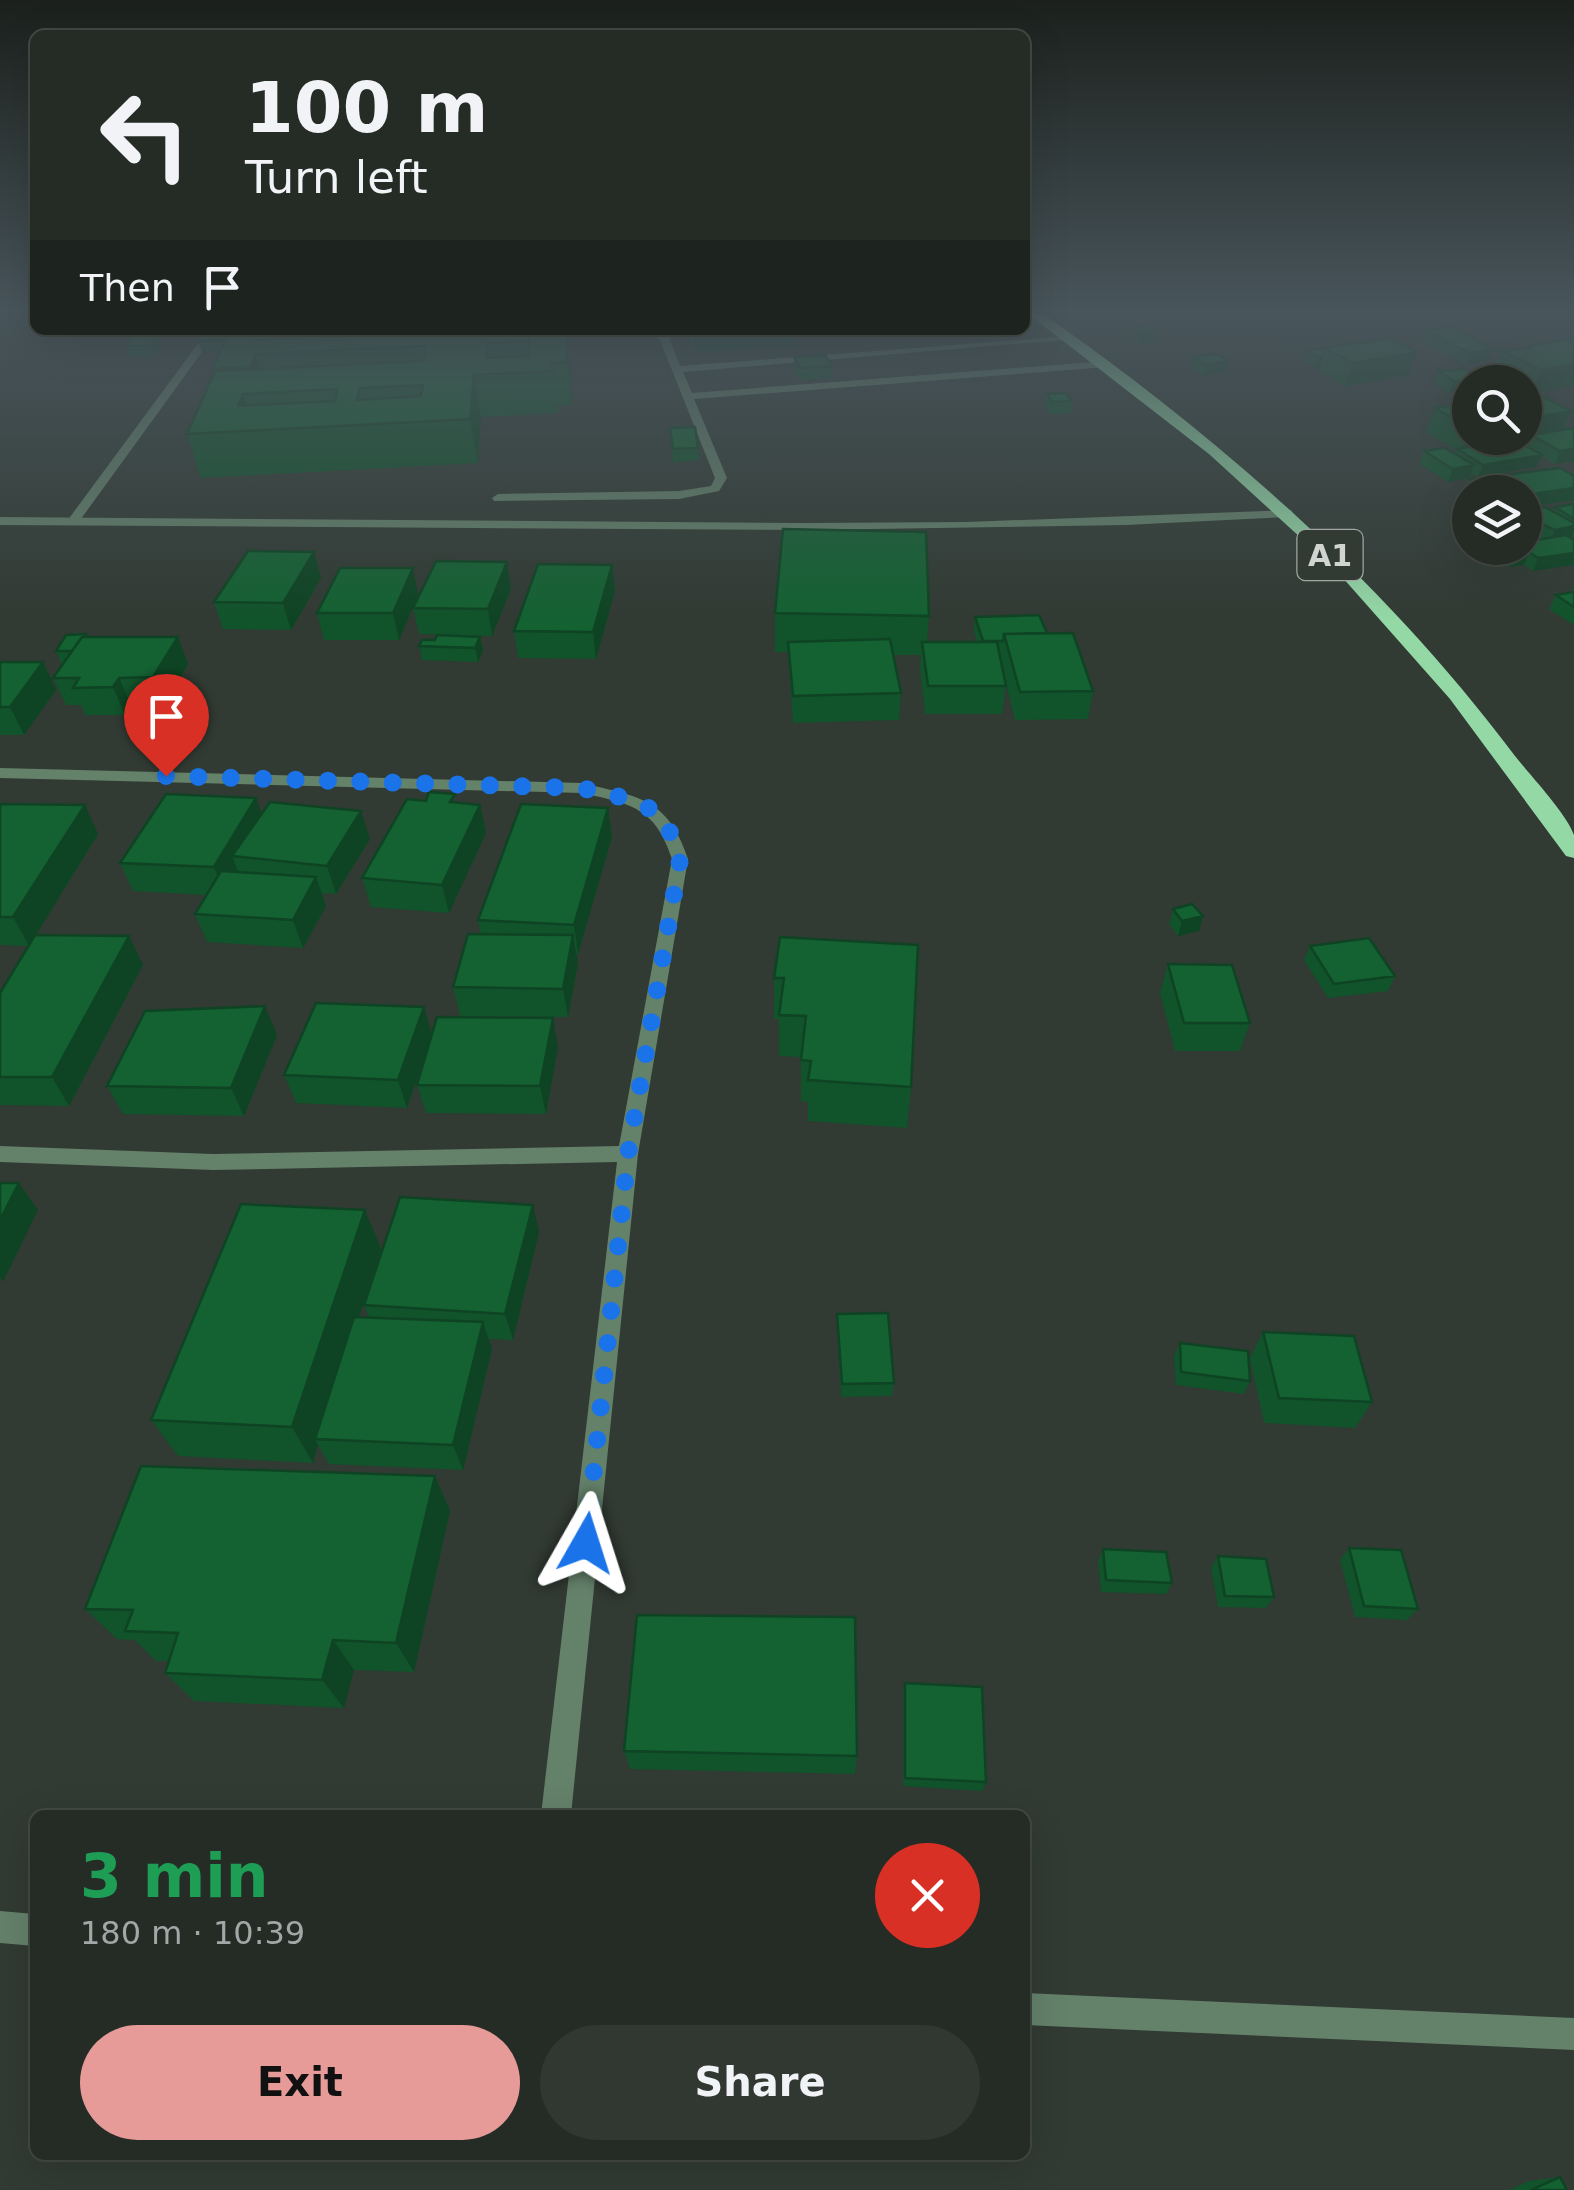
<!DOCTYPE html>
<meta charset="utf-8">
<style>
:root{--surface:#252c26;--page:#313832;--text:#f1f3f6;--muted:#a3a7a7;--line:#424843;--accent:#e69b98}
body{margin:0;font-family:"DejaVu Sans",sans-serif;background:var(--page);color:var(--text);height:100vh;display:flex;flex-direction:column;font-size:38px;white-space:nowrap}
*{box-sizing:border-box;margin:0}
p{font-size:32px;color:var(--muted)}
.icon{flex:none;width:55px;height:55px;fill:none;stroke:currentColor;stroke-width:2;stroke-linecap:round;stroke-linejoin:round}
.map{position:relative;flex:1;overflow:hidden}
.sheet{position:absolute;left:30px;top:1810px;width:1000px;height:350px;display:flex;flex-direction:column;background:var(--surface);border-radius:15px;box-shadow:0 10px 40px #0002,0 0 0 2px var(--line)}
.sheet>*{flex:none}
.banner{position:absolute;left:30px;top:30px;width:1000px;height:305px;border-radius:15px;box-shadow:0 10px 40px #0002,0 0 0 2px var(--line);background:#252c26;color:var(--text);overflow:hidden}
.fabs{position:absolute;left:1452px;top:365px;display:grid;gap:20px}
.fabs a{display:grid;place-items:center;width:90px;height:90px;border-radius:50%;background:var(--surface);box-shadow:0 10px 40px #0002,0 0 0 2px var(--line);font-size:50px}
.pin{position:absolute;display:grid;place-items:center;width:85px;height:85px;color:#fff;margin:-102px -42px;border-radius:50% 50% 50% 0;rotate:-45deg;box-shadow:0 0 10px #0007}
.pin .icon{rotate:45deg}
.me{position:absolute;width:110px;margin:-55px;rotate:6deg;stroke-linejoin:round;filter:drop-shadow(0 0 8px #0008)}
.turn{display:flex;align-items:center;gap:35px;height:210px;padding:0 50px;font-size:45px}
.turn .icon{width:130px;height:130px;stroke-width:2.5}
.turn b{display:block;font-size:70px;line-height:85px}
.then{display:flex;align-items:center;height:95px;padding:0 50px;background:#0003;gap:20px;font-size:38px}
.round{display:grid;place-items:center;flex:none;width:105px;height:105px;border-radius:52px;background:var(--page)}
.head{display:flex;align-items:center;justify-content:space-between;height:170px;padding:0 50px}
h1{font-size:60px;font-weight:700;line-height:75px;color:#1e9e55}
.action{display:flex;gap:20px;margin-top:auto;padding:20px 50px}
.action a{flex:1;height:115px;border-radius:60px;background:var(--accent);color:#111;font-size:40px;font-weight:700;line-height:115px;text-align:center}
.action a+a{background:var(--page);color:var(--text)}
.map>svg:first-child{display:block}
.lines{fill:none;stroke-linecap:round;stroke-linejoin:round}
.service{fill:#64816a;fill-rule:evenodd}
.minor{fill:#64816a;fill-rule:evenodd}
.trunk{fill:#94d8a6;fill-rule:evenodd}
.wall{fill:#11532b}
.shaded-wall{fill:#0e4423}
.building{fill:#146132;stroke:#0e4423;stroke-width:2.5;fill-rule:evenodd}
.route{stroke:#1a73e8;stroke-width:18;stroke-dasharray:0 32.4}
.labels{text-anchor:middle;dominant-baseline:central;stroke-width:8;stroke-linejoin:round;paint-order:stroke}
.shield{fill:#313a33;stroke:#a0a6a2;stroke-width:2.5}
.shield-label{font-size:30px;font-weight:bold;fill:#d0d5d1}
</style>
<div class="map">
<svg width="1574" height="2190" viewBox="0 0 1574 2190">
<rect width="100%" height="100%" fill="#313a33"/>
<g class="lines">
<path class="service" d="M208 330H218L78 523H70V517Z
M656 330H666L680 366 1071 336 1076 339 683 372 692 393 1107 361 1112 364 1107 367 694 399 727 478 719 491 679 499 494 501 492 498 498 494 679 491 711 486 715 478Z"/>
<path class="minor" d="M1291 510 1293 513 1287 517 1126 525 805 530 0 525V517L805 523 966 522Z
M0 768 582 783C639 797 668 798 688 859L638 1154 571 1815H541L617 1162 213 1170 0 1162V1146L213 1154 619 1146 672 859C655 807 631 804 582 793L0 778Z
M0 1911 35 1914V1946L0 1943Z
M1025 1993 1574 2018V2050L1025 2025Z"/>
<path class="trunk" d="M1027 313H1042C1221 439 1383 580 1515 756 1530 775 1567 814 1574 835 1574 841 1574 852 1574 858L1566 856 1450 699 1335 569 1209 454Z"/>
</g>
<path class="wall" d="M1134 328 1158 341 1140 344 1132 339Z
M229 330H453L452 331 567 330 570 361 572 405H557L558 413 481 417 478 463 201 478 187 434 214 373 212 369 220 351 202 352 198 341 228 333Z
M690 330H796V345L695 353 691 343Z
M1426 331 1489 360 1466 364 1422 343Z
M133 336 162 346 156 356 130 357 126 346Z
M1389 338 1409 375 1345 386 1319 371 1320 368H1315L1305 362 1308 351Z
M1574 338 1535 393 1571 411 1563 430 1574 428 1555 464 1541 456 1536 467 1489 475 1501 482 1504 475 1560 468 1526 507 1525 492H1470V495L1465 492 1470 479 1478 477 1471 473 1469 478 1448 482 1420 464 1424 451 1455 453 1456 450 1426 432 1435 408 1530 392 1525 390V382H1511L1492 373 1501 350 1527 349 1528 346Z
M794 357 832 366V378L800 380 794 369Z
M1194 357 1228 361 1225 372 1203 376 1192 369Z
M1438 371 1470 382V391L1449 393 1434 383Z
M1047 394 1072 401 1070 413 1050 414 1045 406Z
M670 428 698 448 699 460 673 462Z
M1574 504V536L1572 535 1533 571 1524 565 1510 567 1498 558 1502 548H1525L1541 539 1525 532V511L1553 512 1555 507Z
M314 552 321 578 291 630 223 629 214 602Z
M612 565 615 591 596 659 518 658 514 631Z
M1574 586V625L1549 609 1556 595 1574 592 1572 590Z
M511 589 492 636 419 634 413 608Z
M418 595 399 640H324L317 613Z
M775 613 929 616 927 642H977L974 631 975 617 1047 633 1093 691 1088 719 1015 720 1002 667 1006 686 1002 714H925L920 669 921 655H893L901 693 899 720 793 723 788 652H775Z
M87 637 188 664 164 705H131L125 715H85L81 705H66L53 678 62 665 56 651Z
M480 637 483 650 478 662 422 660 419 646 435 640Z
M0 662H43L56 690 24 735H0Z
M426 801 480 805 486 833 449 913 371 907 362 878Z
M0 804 98 834 36 935 143 965 69 1106 0 1105V993L29 946 0 945Z
M262 814 370 839 336 894 322 893 326 906 303 948 207 942 195 914 206 895 133 891 120 863Z
M612 837 578 954H576L578 963 568 1017 460 1016 453 987 481 934 478 920Z
M1173 909 1203 916 1199 931 1178 936 1169 924Z
M780 937 911 1087 907 1128 808 1121V1102L801 1101V1057L779 1056V1019H774V978Z
M1310 946 1395 976 1388 991 1328 998 1304 960Z
M1168 964 1250 1023 1240 1051H1175L1160 993Z
M424 1007 432 1034 558 1047 546 1114 426 1113 417 1085 426 1053 407 1108 296 1103 284 1075Z
M277 1035 244 1116 123 1114 107 1086Z
M539 1232 513 1340 488 1339 492 1349 463 1470 329 1464 318 1445 313 1463 178 1456 151 1420 381 1249 359 1317H369L364 1305Z
M837 1314 894 1383 892 1396 841 1397 837 1328Z
M1263 1332 1372 1402 1355 1428 1264 1423 1250 1358Z
M1180 1343 1250 1381 1244 1394 1176 1385 1174 1356Z
M435 1476 450 1511 414 1672 354 1670 344 1708 194 1701 165 1673 169 1661H156L135 1640 117 1639 85 1609Z
M1349 1548 1418 1609 1407 1620 1355 1617 1340 1560Z
M1103 1549 1172 1583 1166 1594 1101 1592 1098 1561Z
M1218 1556 1274 1597 1266 1608 1218 1607 1211 1568Z
M905 1683 986 1782 982 1791 903 1786V1693Z
M624 1751 857 1756 855 1774 630 1769Z
M1560 2177 1567 2190H1509L1529 2181Z"/>
<path class="shaded-wall" d="M1160 329 1158 341 1140 344 1142 332Z
M266 330H282L285 343 272 353Z
M567 330 570 361 572 405 567 362Z
M796 330V345L695 353 694 331Z
M158 334 162 346 156 356 152 345Z
M1493 348 1489 360 1466 364 1470 353Z
M1416 352 1409 375 1345 386 1352 363Z
M255 354 266 392 258 393 251 367Z
M1323 356 1320 368H1315L1318 357Z
M1228 361 1225 372 1203 376 1206 365Z
M1574 364V386L1532 393 1541 370Z
M474 375 481 417 478 463 470 419Z
M1479 379 1477 382H1470V391L1449 393 1454 381Z
M243 394 253 430 238 406Z
M1571 411 1560 435H1531L1529 441 1461 452 1470 428V438H1525V419Z
M1574 449V461L1555 464 1560 451Z
M1542 455 1536 467 1478 477 1483 465Z
M1474 465 1469 478 1448 482 1453 469Z
M1574 488V500L1526 507 1532 494Z
M1574 526V531L1571 538 1549 543 1555 530Z
M314 552 321 578 291 630 283 603Z
M1529 552 1524 565 1510 567 1516 554Z
M1574 553V565L1533 571 1538 558Z
M507 562 511 589 492 636 488 609Z
M612 565 615 591 596 659 593 632Z
M413 568 418 595 399 640 393 613Z
M178 637 188 664 164 705 153 677Z
M480 637 483 650 478 662 475 648Z
M43 662 56 690 24 735 10 707Z
M119 678 131 705 125 715 113 687Z
M256 798 266 826 232 856 239 874 226 896 214 867Z
M85 805 98 834 29 946 13 917Z
M480 805 486 833 449 913 442 885Z
M608 808 612 837 578 954 574 925Z
M361 811 370 839 336 894 327 866Z
M316 877 326 906 303 948 293 920Z
M1203 916 1199 931 1178 936 1182 921Z
M573 935 578 963 568 1017 563 989Z
M129 936 143 965 69 1106 52 1077Z
M265 1006 277 1035 244 1116 231 1088Z
M424 1007 432 1035 407 1108 398 1080Z
M553 1018 558 1047 546 1114 540 1086Z
M19 1183 38 1210 3 1282 0 1277V1220Z
M533 1205 539 1232 513 1340 505 1314Z
M365 1210 381 1249 320 1439H315L318 1445 313 1463 292 1427Z
M483 1322 492 1349 463 1470 453 1445Z
M435 1476 450 1511 414 1672 396 1643Z
M333 1640 354 1670 344 1708 322 1680Z"/>
<path class="building" d="M1152 325 1160 329 1142 332 1134 328Z
M1449 327 1493 348 1470 353 1426 331Z
M424 330H441L440 332 483 330H566L567 362 552 363V371L474 375 470 419 187 434 215 371 424 361 426 346 255 354 251 367 212 369 229 332 262 331 258 340 424 333ZM529 341V356L486 358 487 343ZM423 385 421 396 357 400 360 388ZM337 389 335 401 238 406 243 394Z
M228 333 225 340 198 341 202 334Z
M158 334 152 345 126 346 133 336Z
M1389 338 1416 352 1352 363 1325 348Z
M1574 338V364L1541 370 1501 350 1534 348 1528 346Z
M1348 344 1325 348 1323 356 1318 357 1308 351Z
M1216 354 1228 361 1206 365 1194 357Z
M825 355 832 366 800 368 794 357Z
M1463 369 1479 379 1454 381 1438 371Z
M1533 392 1571 411 1525 419V393Z
M1066 393 1072 401 1052 402 1047 394Z
M1470 402V428L1435 408Z
M695 427 698 448 673 449 670 428Z
M1574 428V449L1560 451 1531 435Z
M1514 439 1542 455 1483 465 1457 449Z
M1445 448 1474 465 1453 469 1424 451Z
M1560 468 1574 476V488L1532 494 1504 475Z
M1489 475 1520 492H1493L1470 479Z
M1574 504V519L1555 507Z
M1545 507 1574 523V526L1555 530 1525 517V511Z
M783 529 926 532 929 616 775 613Z
M1566 535 1574 540V553L1538 558 1529 552 1516 554 1507 548H1525V542Z
M248 551 314 552 283 603 214 602Z
M436 561 507 562 488 609 413 608Z
M538 564 612 565 593 632 514 631Z
M340 568H413L393 613H317Z
M1574 592V607L1556 595Z
M1039 615 1047 633 1004 634 1003 641H983L975 617Z
M1073 633 1093 691 1020 692 1004 634Z
M86 634 85 637H82L72 651H56L66 635Z
M437 635 480 637 475 648 419 646 422 640H435Z
M82 637H178L153 677 119 678 113 687 73 688 79 678H53Z
M890 639 901 693 793 696 788 642Z
M922 642H997L1006 686H928Z
M0 662H43L10 707H0Z
M429 792 455 794 450 802 480 805 442 885 362 878 407 799 426 801Z
M166 794 256 798 214 867 120 863Z
M270 802 361 811 327 866 232 856Z
M0 804 85 805 13 917H0Z
M521 804 608 808 574 925 478 920Z
M221 871 316 877 293 920 195 914Z
M1192 904 1203 916 1182 921 1173 909Z
M468 934 573 935 563 989 453 987Z
M35 935 129 936 52 1077H0V993Z
M780 937 918 945 911 1087 808 1080 811 1061 801 1060 806 1016 779 1015 784 978H774Z
M1369 938 1395 976 1334 984 1310 946Z
M1168 964 1232 965 1250 1023H1184Z
M316 1003 424 1007 398 1080 284 1075Z
M265 1006 231 1088 107 1086 145 1011Z
M437 1017 553 1018 540 1086 417 1085Z
M0 1183H19L0 1220Z
M400 1197 533 1205 505 1314 364 1305Z
M241 1204 365 1210 292 1427 151 1420Z
M888 1313 894 1383 842 1384 837 1314Z
M354 1317 483 1322 453 1445 315 1439Z
M1263 1332 1354 1336 1372 1402 1279 1398Z
M1180 1343 1248 1351 1250 1381 1181 1372Z
M141 1466 435 1476 396 1643 333 1640 322 1680 165 1673 178 1633 125 1631 133 1610 85 1609Z
M1349 1548 1401 1550 1418 1609 1364 1606Z
M1103 1549 1166 1552 1172 1583 1106 1580Z
M1218 1556 1266 1559 1274 1597 1225 1596Z
M637 1615 855 1617 857 1756 624 1751Z
M905 1683 982 1687 986 1782 905 1778Z
M1560 2177 1567 2190H1531Z"/>
<linearGradient id="sky" x2="0" y2="1"><stop stop-color="#1b201c"/><stop offset="0.5" stop-color="#48555b"/><stop offset="1" stop-color="#48555b" stop-opacity="0"/></linearGradient>
<rect width="1574" height="620" fill="url(#sky)"/>
<g class="lines">
<path class="route" d="M166 776 582 788C637 802 664 799 680 860L628 1154 586 1543"/>
</g>
<g class="labels">
<rect class="shield" x="1297.5" y="530" width="65" height="50" rx="8"/>
<g class="shield-label">
<text x="1330" y="555">A1</text>
</g>
</g>
</svg>
<div class="fabs">
<a><svg class="icon" aria-label="search" viewBox="0 0 24 24"><circle cx="10" cy="10" r="6"/><path d="M15 15l6 6"/></svg></a>
<a><svg class="icon" aria-label="layers" viewBox="0 0 24 24"><path d="M12 4l9 5-9 5-9-5zM3 14l9 5 9-5"/></svg></a>
</div>
<div class="pin" style="left:166px;top:776px;background:#d93025"><svg class="icon" aria-label="arrive" viewBox="0 0 24 24"><path d="M6 21V4h12l-3 4 3 4H6"/></svg></div>
<svg class="me" style="left:586px;top:1543px" viewBox="-20 -20 40 40"><path d="M0-17L14 15 0 8-14 15z" fill="#1a73e8" stroke="#fff" stroke-width="4"/></svg>
<div class="banner">
<div class="turn"><svg class="icon" aria-label="left" viewBox="0 0 24 24"><path d="M17 20v-9H6M10 6l-5 5 5 5"/></svg><div><b>100 m</b>Turn left</div></div>
<div class="then">Then<svg class="icon" aria-label="arrive" viewBox="0 0 24 24"><path d="M6 21V4h12l-3 4 3 4H6"/></svg></div>
</div>
<section class="sheet">
<div class="head"><div><h1>3 min</h1><p>180 m · 10:39</p></div><a class="round" style="background:#d93025;color:#fff"><svg class="icon" aria-label="close" viewBox="0 0 24 24"><path d="M6 6l12 12M18 6L6 18"/></svg></a></div>
<div class="action"><a>Exit</a><a>Share</a></div>
</section>
</div>
